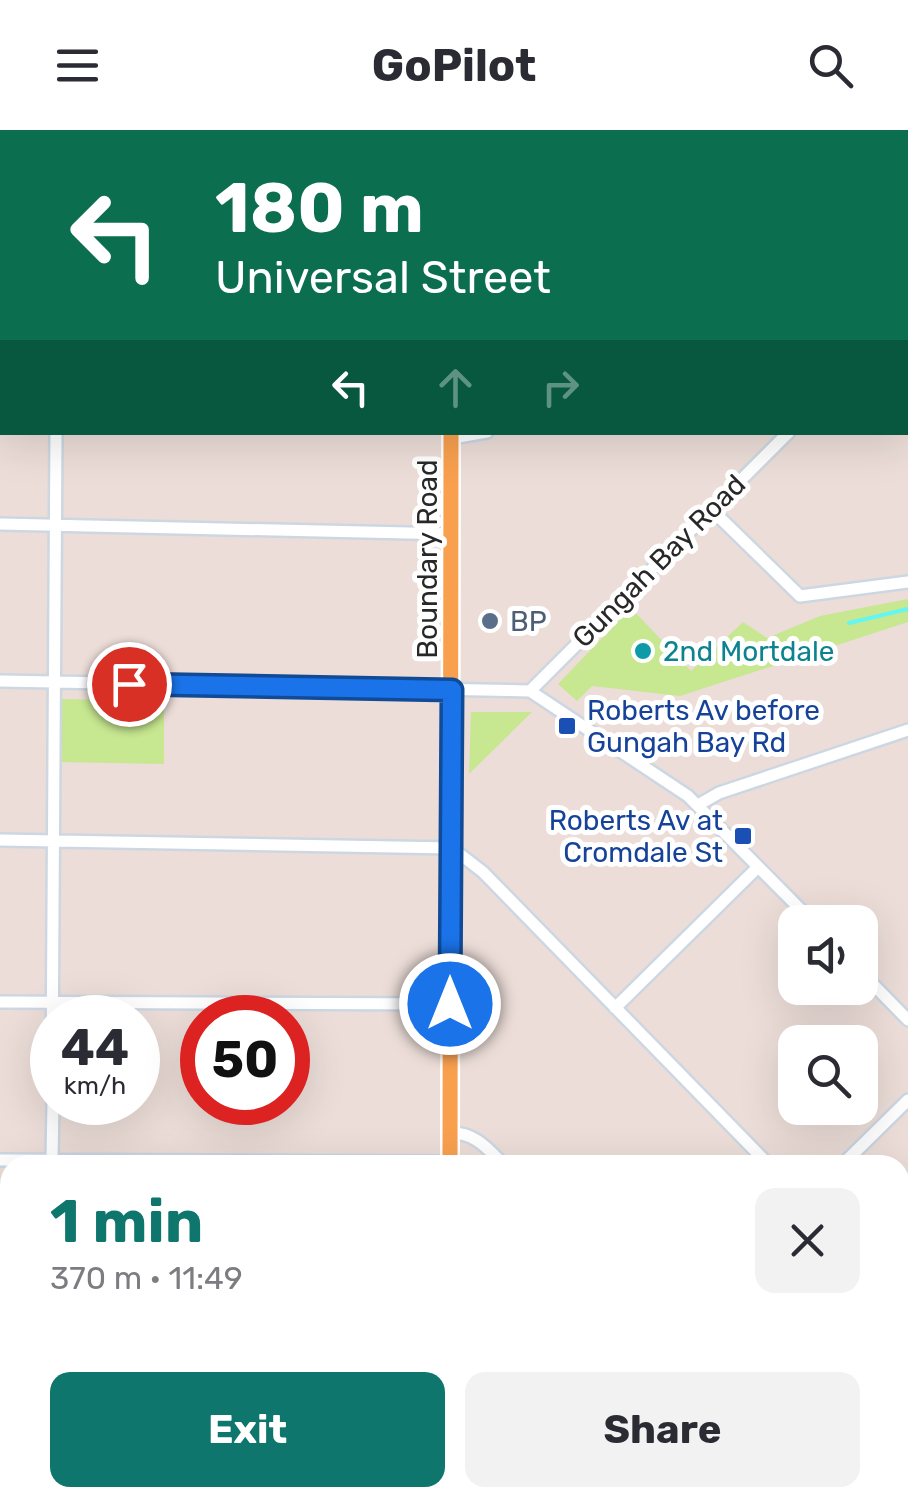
<!DOCTYPE html>
<meta charset="utf-8">
<style>
:root{--surface:#fff;--page:#f2f2f3;--text:#2b2b33;--muted:#7c7c81;--accent:#0f766e}
body{margin:0;font-family:Rubik,sans-serif;background:var(--page);color:var(--text);height:100vh;display:flex;flex-direction:column;font-size:38px;white-space:nowrap}
*{box-sizing:border-box;margin:0}
p{font-size:32px;color:var(--muted)}
.icon{flex:none;width:55px;height:55px;fill:none;stroke:currentColor;stroke-width:2;stroke-linecap:round;stroke-linejoin:round}
.map{position:relative;flex:1;overflow:hidden}
.sheet{position:absolute;left:0px;top:1025px;width:910px;height:352px;display:flex;flex-direction:column;background:var(--surface);border-radius:30px 30px 0 0;box-shadow:0 10px 40px #0002}
.sheet>*{flex:none}
.guide{position:absolute;left:0px;top:0px;width:910px;height:305px;box-shadow:0 10px 40px #0002;background:#0b6e4f;color:#fff;overflow:hidden}
.controls{position:absolute;left:778px;top:775px;display:grid;gap:20px}
.controls a{display:grid;place-items:center;width:100px;height:100px;border-radius:20px;background:var(--surface);box-shadow:0 10px 40px #0002;font-size:50px}
.speed{position:absolute;left:30px;top:865px;display:flex;gap:20px;font-size:50px;font-weight:700;text-align:center}
.speed>*{display:grid;place-content:center;width:130px;height:130px;border-radius:50%;background:var(--surface);box-shadow:0 10px 40px #0002;line-height:1}
.speed small{font-size:25px;font-weight:400}
.speed .limit{border:15px solid #d22;background:#fff;color:#111}
.pin{position:absolute;display:grid;place-items:center;width:85px;height:85px;color:#fff;margin:-42px;border:5px solid #fff;border-radius:50%;box-shadow:0 2px 10px #0007}
.me{position:absolute;width:110px;margin:-55px;rotate:0deg;stroke-linejoin:round;filter:drop-shadow(0 0 8px #0008)}
.turn{display:flex;align-items:center;gap:35px;height:210px;padding:0 50px;font-size:45px}
.turn .icon{width:130px;height:130px;stroke-width:2.5}
.turn b{display:block;font-size:70px;line-height:85px}
.lanes{display:flex;align-items:center;height:95px;padding:0 50px;background:#0003;justify-content:center;gap:50px;direction:ltr}
.lanes .off{opacity:.35}
.round{display:grid;place-items:center;flex:none;width:105px;height:105px;border-radius:20px;background:var(--page)}
.headline{display:flex;align-items:center;justify-content:space-between;height:170px;padding:0 50px}
h1{font-size:60px;font-weight:700;line-height:75px;color:var(--accent)}
.button{display:flex;gap:20px;margin-top:auto;padding:20px 50px}
.button a{flex:1;height:115px;border-radius:20px;background:var(--accent);color:#fff;font-size:40px;font-weight:700;line-height:115px;text-align:center}
.button a+a{background:var(--page);color:var(--text)}
header{display:flex;justify-content:space-between;align-items:center;height:130px;padding:0 50px;background:var(--surface);font-size:45px;font-weight:700}
.map>svg:first-child{display:block}
.green{fill:#c7e790}
.lines{fill:none;stroke-linecap:round;stroke-linejoin:round}
.stream{stroke:#63f6f2;stroke-width:4}
.minor-casing{stroke:#cdd7e2;stroke-width:16}
.major-casing{stroke:#fff;stroke-width:20}
.minor{stroke:#fff;stroke-width:11}
.major{stroke:#f9a04f;stroke-width:15}
.route-casing{stroke:#114b97;stroke-width:25}
.route{stroke:#1a73e8;stroke-width:18}
.service-dot{fill:#5c6f8a;stroke:#fff;stroke-width:4}
.culture-dot{fill:#0f9aa8;stroke:#fff;stroke-width:4}
.transit-dot{fill:#1a4fb4;stroke:#fff;stroke-width:4}
.labels{text-anchor:middle;dominant-baseline:central;stroke-width:10;stroke-linejoin:round;paint-order:stroke}
.street-label{font-size:28px;fill:#282828;stroke:#fff}
.service-label{font-size:28px;fill:#4e5e75;stroke:#fff;text-anchor:start}
.culture-label{font-size:28px;fill:#0d838f;stroke:#fff;text-anchor:start}
.transit-label{font-size:28px;fill:#164399;stroke:#fff;text-anchor:start}
</style>
<header><svg class="icon" aria-label="menu" viewBox="0 0 24 24"><path d="M4 6h16M4 12h16M4 18h16"/></svg>GoPilot<svg class="icon" aria-label="search" viewBox="0 0 24 24"><circle cx="10" cy="10" r="6"/><path d="M15 15l6 6"/></svg></header>
<div class="map">
<svg width="908" height="1376" viewBox="0 0 908 1376">
<rect width="100%" height="100%" fill="#ecddd8"/>
<path class="green" d="M908 469V492L680 566 592 556 577 571 558 554 631 478 691 541 743 492 767 508 820 486Z
M59 569 164 571V634L59 632Z
M471 582H532L469 644Z"/>
<g class="lines">
<path class="stream" d="M849 493 908 479"/>
<g class="minor-casing">
<path id="minor" d="M56 0V2
M499 2 501 0
M796 2 798 0
M0 78H2
M908 185V184
M0 233H2
M452 308 487 302
M711 379 800 466 908 452
M0 394 453 404
M0 551 530 561 688 666 813 792
M530 561 789 302
M698 675 719 663 908 600
M0 710 452 718 483 742 769 1035
M860 841 908 890
M0 872 450 874
M615 878 758 737
M52 943 56 302
M450 1003C475 1002 488 1019 504 1035
M0 1030 450 1032
M52 1030 53 972
M842 1035 908 970
M900 1170 908 1178
M0 1192 10 1183
M566 1368 574 1376
M827 1368 835 1376
M39 1376 49 1368
M102 1376V1368"/>
</g>
<g class="major-casing">
<path id="major" d="M450 2V0
M450 1035 451 302
M447 1376V1368"/>
</g>
<use href="#minor" class="minor"/>
<use href="#major" class="major"/>
</g>
<g class="lines">
<g class="route-casing">
<path id="route" d="M129 554 452 560 450 874"/>
</g>
<use href="#route" class="route"/>
</g>
<circle class="service-dot" cx="490" cy="491" r="10"/>
<circle class="culture-dot" cx="643" cy="521" r="10"/>
<g class="transit-dot">
<rect x="557" y="586" width="20" height="20" rx="5"/>
<rect x="733" y="696" width="20" height="20" rx="5"/>
</g>
<g class="labels">
<g class="street-label">
<text transform="translate(427 429) rotate(-90)">Boundary Road</text>
<text transform="translate(659 431) rotate(-45)">Gungah Bay Road</text>
</g>
<g class="service-label">
<text x="510" y="491">BP</text>
</g>
<g class="culture-label">
<text x="663" y="521">2nd Mortdale</text>
</g>
<g class="transit-label">
<text x="587" y="580">Roberts Av before<tspan x="587" dy="32">Gungah Bay Rd</tspan></text>
<text x="723" y="690" text-anchor="end">Roberts Av at<tspan x="723" dy="32">Cromdale St</tspan></text>
</g>
</g>
</svg>
<div class="controls">
<a><svg class="icon" aria-label="sound" viewBox="0 0 24 24"><path d="M4 9h4l5-4v14l-5-4H4zM17 9q2 3 0 6"/></svg></a>
<a><svg class="icon" aria-label="search" viewBox="0 0 24 24"><circle cx="10" cy="10" r="6"/><path d="M15 15l6 6"/></svg></a>
</div>
<div class="speed"><div>44<small>km/h</small></div><div class="limit">50</div></div>
<div class="pin" style="left:129px;top:554px;background:#d93025"><svg class="icon" aria-label="arrive" viewBox="0 0 24 24"><path d="M6 21V4h12l-3 4 3 4H6"/></svg></div>
<svg class="me" style="left:450px;top:874px" viewBox="-20 -20 40 40"><circle r="17" fill="#1a73e8" stroke="#fff" stroke-width="3"/><path d="M0-11L8 9 0 5-8 9z" fill="#fff"/></svg>
<div class="guide">
<div class="turn"><svg class="icon" aria-label="left" viewBox="0 0 24 24"><path d="M17 20v-9H6M10 6l-5 5 5 5"/></svg><div><b>180 m</b>Universal Street</div></div>
<div class="lanes"><svg class="icon" aria-label="left" viewBox="0 0 24 24"><path d="M17 20v-9H6M10 6l-5 5 5 5"/></svg><svg class="icon off" aria-label="ahead" viewBox="0 0 24 24"><path d="M12 20V5M6 11l6-6 6 6"/></svg><svg class="icon off" aria-label="right" viewBox="0 0 24 24"><path d="M7 20v-9h11M14 6l5 5-5 5"/></svg></div>
</div>
<section class="sheet">
<div class="headline"><div><h1>1 min</h1><p>370 m · 11:49</p></div><a class="round"><svg class="icon" aria-label="close" viewBox="0 0 24 24"><path d="M6 6l12 12M18 6L6 18"/></svg></a></div>
<div class="button"><a>Exit</a><a>Share</a></div>
</section>
</div>
